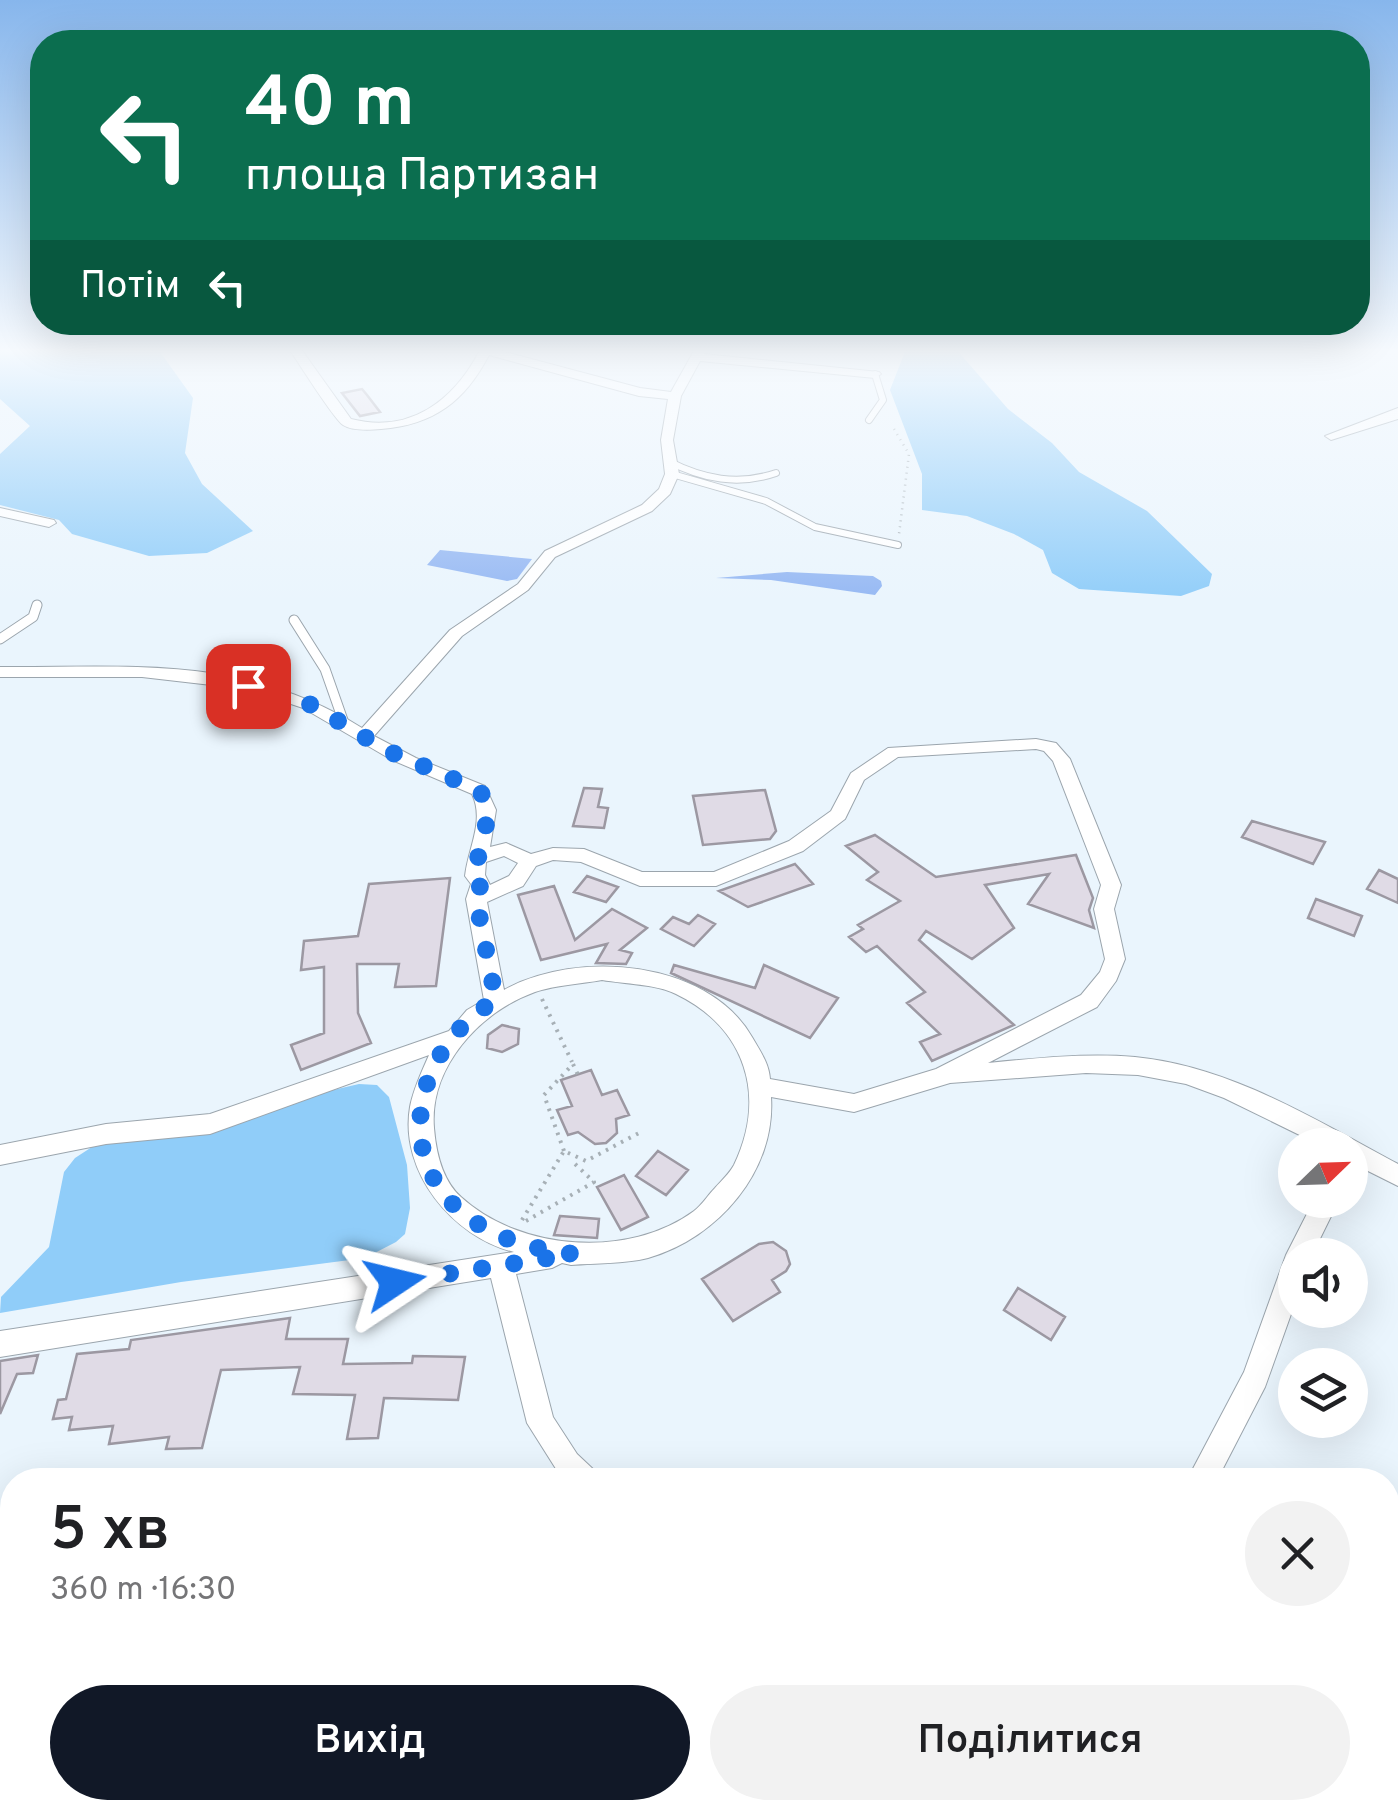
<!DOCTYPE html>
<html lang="uk">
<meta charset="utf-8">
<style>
:root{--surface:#fff;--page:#f2f2f2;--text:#202124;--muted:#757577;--accent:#111827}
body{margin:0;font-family:Overpass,sans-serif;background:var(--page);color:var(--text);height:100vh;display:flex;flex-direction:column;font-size:38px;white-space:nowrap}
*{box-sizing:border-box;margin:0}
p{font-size:32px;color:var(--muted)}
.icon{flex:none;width:55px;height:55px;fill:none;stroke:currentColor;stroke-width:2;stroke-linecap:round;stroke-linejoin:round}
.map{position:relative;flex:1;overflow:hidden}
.sheet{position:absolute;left:0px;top:1468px;width:1400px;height:352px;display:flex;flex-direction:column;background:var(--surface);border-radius:40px 40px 0 0;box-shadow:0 10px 40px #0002}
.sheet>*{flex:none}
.guide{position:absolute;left:30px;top:30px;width:1340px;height:305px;border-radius:40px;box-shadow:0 10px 40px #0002;background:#0b6e4f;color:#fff;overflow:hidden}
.needle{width:65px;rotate:67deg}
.tools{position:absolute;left:1278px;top:1128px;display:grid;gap:20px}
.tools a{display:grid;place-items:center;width:90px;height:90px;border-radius:50%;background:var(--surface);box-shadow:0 10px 40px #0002;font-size:50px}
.pin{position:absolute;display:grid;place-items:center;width:85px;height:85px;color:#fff;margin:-42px;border-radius:20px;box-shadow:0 5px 15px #0006}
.me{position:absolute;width:110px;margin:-55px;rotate:80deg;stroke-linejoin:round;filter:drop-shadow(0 0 8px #0008)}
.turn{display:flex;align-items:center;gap:35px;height:210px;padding:0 50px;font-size:45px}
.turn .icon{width:130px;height:130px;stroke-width:2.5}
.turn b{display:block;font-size:70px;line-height:85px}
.then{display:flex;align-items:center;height:95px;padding:0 50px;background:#0003;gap:20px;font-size:38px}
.round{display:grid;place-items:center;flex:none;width:105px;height:105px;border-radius:52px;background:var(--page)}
.overview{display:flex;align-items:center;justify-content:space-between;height:170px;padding:0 50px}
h1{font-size:60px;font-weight:600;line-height:75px}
.button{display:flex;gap:20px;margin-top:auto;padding:20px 50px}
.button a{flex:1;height:115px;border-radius:60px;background:var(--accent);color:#fff;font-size:40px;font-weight:600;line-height:115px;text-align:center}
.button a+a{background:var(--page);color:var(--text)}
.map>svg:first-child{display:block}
.green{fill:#90cdf9}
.water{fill:#95b8f3}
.building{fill:#e0dbe6;stroke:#9c98a2;stroke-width:2.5}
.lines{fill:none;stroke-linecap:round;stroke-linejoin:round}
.lane-far1-casing{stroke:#9ba5ad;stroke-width:8}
.lane-casing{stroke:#9ba5ad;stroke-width:11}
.street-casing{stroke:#9ba5ad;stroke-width:2}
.path-far1{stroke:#a7b0b6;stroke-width:2.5;stroke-dasharray:1 5;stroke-linecap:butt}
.path{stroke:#a7b0b6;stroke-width:4;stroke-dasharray:2.5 6;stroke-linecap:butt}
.lane-far1{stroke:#fff;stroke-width:6}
.lane{stroke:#fff;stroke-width:9}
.street{fill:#fff;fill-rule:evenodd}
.route{stroke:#1a73e8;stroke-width:18;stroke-dasharray:0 32.4}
</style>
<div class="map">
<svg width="1398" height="1818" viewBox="0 0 1398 1818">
<rect width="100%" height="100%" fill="#eaf5fd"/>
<path class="green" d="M0 349H158L193 398 185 453 202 484 253 531 207 553 149 556 72 534 59 520 0 505V454L30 426 0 399Z
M906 349H956L1008 409 1052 443 1079 472 1147 511 1212 574 1209 586 1181 596 1079 589 1052 573 1043 550 1014 534 967 516 922 510V474L890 390Z
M359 1084 377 1085 389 1097 407 1165 410 1208 405 1234 396 1242 365 1258 181 1282 0 1313 1 1297 49 1247 64 1172 75 1158 95 1145Z"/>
<path class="water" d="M440 550 532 559 517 579 507 581 427 565Z
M787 572 873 576 881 581 882 586 875 595 771 580 716 578Z"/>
<path class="building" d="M362 389 367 395 380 412 360 416 342 393Z
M584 788 602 789 598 807 608 808 604 828 573 826Z
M765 790 776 831 770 839 703 845 693 796Z
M1252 821 1325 842 1313 864 1242 837Z
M875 835 936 877 1076 855 1093 898 1089 910 1094 928 1028 904 1049 874 985 885 1014 928 972 959 926 931 919 940 1014 1025 932 1061 920 1042 940 1034 907 1003 925 992 877 946 866 952 849 937 863 929 858 925 900 901 867 880 878 872 846 846Z
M795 864 813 884 748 907 719 891Z
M1379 870 1398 879V903L1367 889Z
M587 876 618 887 606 902 574 892Z
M450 878 436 986 395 987 399 964H357L358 1013 371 1043 301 1070 291 1045 324 1033V967L301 970 304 941 358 936 369 884Z
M554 886 575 940 612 909 647 928 620 950 632 953 626 964 596 963 607 944 541 960 518 895Z
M1316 899 1362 916 1354 936 1308 918Z
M698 915 715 924 694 946 661 929 673 917 689 924Z
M674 965 755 988 764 965 838 998 810 1038 671 973Z
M502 1025 519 1029 518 1044 502 1052 487 1048 488 1035Z
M591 1070 602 1095 617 1090 629 1115 616 1119 617 1133 606 1143 595 1144 578 1132 568 1135 557 1110 572 1106 561 1080Z
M658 1151 688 1170 666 1195 636 1176Z
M624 1175 648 1217 621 1230 597 1187Z
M560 1216 599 1219 597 1238 554 1235Z
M773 1242 786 1251 790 1264 786 1271 772 1280 780 1292 733 1321 702 1279 759 1244Z
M1018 1288 1065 1317 1051 1340 1004 1310Z
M290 1318 286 1339H348L343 1364 412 1363 413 1356 465 1357 458 1400 384 1398 378 1438 347 1439 355 1395 293 1394 300 1367 221 1370 202 1448 166 1449 169 1437 109 1444 113 1426 69 1430 72 1417 53 1419 58 1400 66 1399 77 1354 129 1349 131 1340Z
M38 1355 33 1373 17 1374 0 1414V1361Z"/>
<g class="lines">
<g class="lane-far1-casing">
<path id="lane-far1" d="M869 420 883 400 875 374
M668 461C703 479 738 486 776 473
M672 474 766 501 815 527 898 545"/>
</g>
<g class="lane-casing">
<path id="lane" d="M294 620 325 669 344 723
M0 639 33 617 37 605"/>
</g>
<g class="street-casing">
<path id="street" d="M289 349H301L351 419C410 434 453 401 479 352L475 349H494L640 388 671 392 695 349H707L704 354 879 372 881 374 875 378 700 361 681 396 673 440 679 474 670 494 652 511 555 557 528 590 462 636 374 736 416 758 485 786 496 810 490 847 506 843 531 854 553 848 584 849 642 872H714L789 841 831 811 851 773 888 748 1036 739 1056 743 1070 759 1121 885 1114 909 1125 959 1116 981 1097 1007 988 1063C1037 1058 1086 1053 1135 1057 1230 1066 1316 1120 1398 1164V1186L1350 1162V1145H1320L1224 1098 1186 1084 1138 1075 1086 1073 950 1083 854 1112 771 1097C776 1171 718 1238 648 1258 625 1264 596 1263 571 1265L562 1263 552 1268 516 1274 553 1417 577 1454 594 1470 598 1480H563L527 1423 491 1278 0 1357V1331L514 1252C453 1237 399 1172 410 1107 413 1090 422 1071 429 1055L210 1134 106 1144 0 1165V1145L106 1124 210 1114 449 1031 467 1010 484 1000 466 899 471 884 465 876C468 848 485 821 472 794L392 760 303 708 246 689 142 677H0V667C133 668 243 654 362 728L450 630 518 584 545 551 642 505 659 489 665 474 661 440 668 399 639 396 489 355C465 401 434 425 381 429 370 430 352 431 343 425 333 418 299 363 289 349ZM1036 749 1044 751 1053 761 1101 885 1094 909 1105 959 1100 972 1081 995 936 1069 854 1094 770 1079C769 1063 760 1051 752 1037 708 960 577 949 504 990L487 902 523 886 536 866 553 860 581 862 640 886H716L803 851 845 819 864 780 898 757ZM504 856 518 863 509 876 490 885 485 875 486 862ZM602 980C625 984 656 984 676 994 746 1028 767 1096 734 1165 729 1174 721 1181 715 1188 708 1195 702 1205 694 1211 629 1259 520 1251 461 1197 442 1180 436 1152 434 1128 429 1068 479 1012 535 992 555 985 581 984 602 980Z
M1398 408V419L1331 440 1325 436Z
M0 508 54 520 56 523 49 527 0 516Z
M1314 1200H1339L1312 1255H1295V1303L1265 1387 1217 1480H1187L1244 1372 1286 1255Z
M298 1808H332L328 1818H294Z
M756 1808H792L796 1818H760Z
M938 1808H978L974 1818H934Z"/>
</g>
<path class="path-far1" d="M894 429 909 454 899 534"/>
<path class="path" d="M542 999 572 1062
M564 1151 544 1095 573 1064 578 1075
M522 1220 564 1151 586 1161 639 1133
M526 1221 594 1182 575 1164 578 1159"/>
<use href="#lane-far1" class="lane-far1"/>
<use href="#lane" class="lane"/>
<use href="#street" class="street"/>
</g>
<linearGradient id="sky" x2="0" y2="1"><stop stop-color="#87b6ec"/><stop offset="0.58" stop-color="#f6fafe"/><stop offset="1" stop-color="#f6fafe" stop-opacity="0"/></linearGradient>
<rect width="1398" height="604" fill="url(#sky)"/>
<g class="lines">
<path class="route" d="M248 686 312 705 386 750 479 790C498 815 476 850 475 876L481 883 476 899 496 1000C418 1045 388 1154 465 1215 498 1240 533 1249 574 1254L395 1282"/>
</g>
</svg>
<div class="tools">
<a><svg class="needle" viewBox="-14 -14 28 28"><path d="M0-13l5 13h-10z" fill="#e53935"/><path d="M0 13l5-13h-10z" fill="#757577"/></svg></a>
<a><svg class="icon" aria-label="sound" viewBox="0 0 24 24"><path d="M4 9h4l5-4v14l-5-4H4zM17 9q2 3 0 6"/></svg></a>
<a><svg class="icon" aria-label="layers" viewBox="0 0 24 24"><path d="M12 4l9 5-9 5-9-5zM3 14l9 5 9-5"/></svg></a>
</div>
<div class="pin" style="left:248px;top:686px;background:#d93025"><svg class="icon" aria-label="arrive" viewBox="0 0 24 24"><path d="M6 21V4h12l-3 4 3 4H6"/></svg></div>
<svg class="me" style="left:395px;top:1282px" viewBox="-20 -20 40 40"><path d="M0-17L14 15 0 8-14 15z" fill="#1a73e8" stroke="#fff" stroke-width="4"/></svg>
<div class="guide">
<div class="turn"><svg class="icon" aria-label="left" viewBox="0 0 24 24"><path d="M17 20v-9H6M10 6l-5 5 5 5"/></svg><div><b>40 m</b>площа Партизан</div></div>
<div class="then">Потім<svg class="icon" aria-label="left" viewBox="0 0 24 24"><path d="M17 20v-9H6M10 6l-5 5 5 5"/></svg></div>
</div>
<section class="sheet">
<div class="overview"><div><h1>5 хв</h1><p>360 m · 16:30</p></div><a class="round"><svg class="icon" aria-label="close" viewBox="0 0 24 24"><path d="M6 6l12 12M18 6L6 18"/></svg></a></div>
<div class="button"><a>Вихід</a><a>Поділитися</a></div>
</section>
</div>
